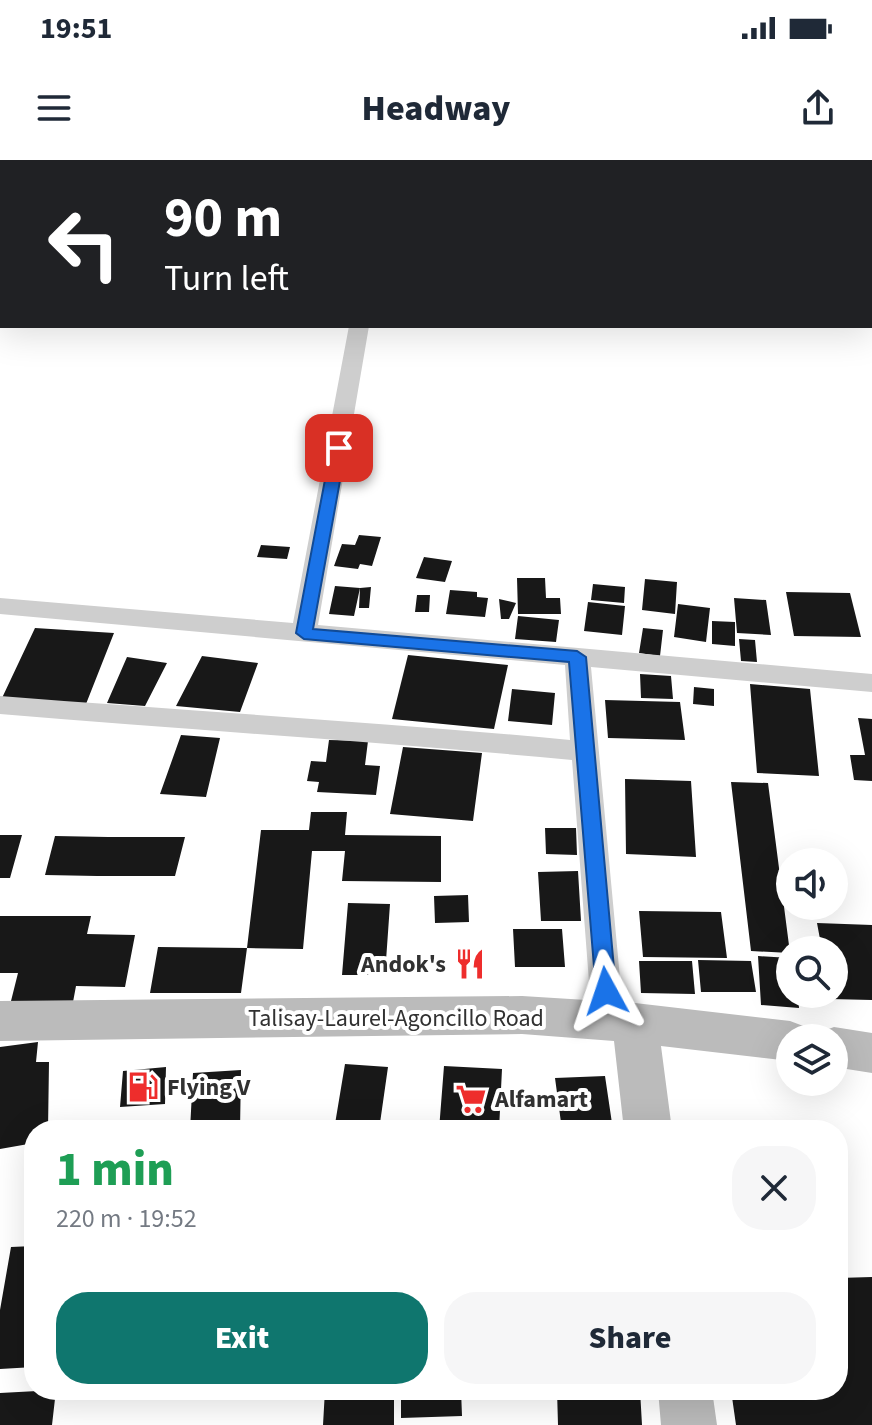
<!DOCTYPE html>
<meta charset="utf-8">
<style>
:root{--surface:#fff;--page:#f6f6f7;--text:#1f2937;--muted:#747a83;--accent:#0f766e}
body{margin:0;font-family:"Source Sans 3",sans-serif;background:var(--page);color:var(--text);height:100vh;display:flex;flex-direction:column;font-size:30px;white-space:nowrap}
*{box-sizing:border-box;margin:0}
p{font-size:26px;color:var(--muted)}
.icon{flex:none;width:44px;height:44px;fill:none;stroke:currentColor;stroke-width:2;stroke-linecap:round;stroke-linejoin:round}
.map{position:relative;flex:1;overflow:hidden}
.drawer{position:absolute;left:24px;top:960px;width:824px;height:280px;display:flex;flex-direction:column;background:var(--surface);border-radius:32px;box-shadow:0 8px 32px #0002}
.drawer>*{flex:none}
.guide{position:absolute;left:0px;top:0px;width:872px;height:168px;box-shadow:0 8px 32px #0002;background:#202124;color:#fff;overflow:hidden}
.fabs{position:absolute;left:776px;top:688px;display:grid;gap:16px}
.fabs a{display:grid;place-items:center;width:72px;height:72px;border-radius:50%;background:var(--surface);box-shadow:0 8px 32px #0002;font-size:40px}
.pin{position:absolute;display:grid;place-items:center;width:68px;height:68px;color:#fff;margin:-34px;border-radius:16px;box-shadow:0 4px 12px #0006}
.me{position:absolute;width:88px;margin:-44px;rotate:355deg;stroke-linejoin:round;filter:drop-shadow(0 0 6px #0008)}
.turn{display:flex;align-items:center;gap:28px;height:168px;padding:0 32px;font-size:36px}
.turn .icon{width:104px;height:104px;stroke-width:2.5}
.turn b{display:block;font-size:56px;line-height:68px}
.round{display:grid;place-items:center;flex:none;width:84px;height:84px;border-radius:32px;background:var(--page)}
.head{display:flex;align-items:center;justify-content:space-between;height:136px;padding:0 32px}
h1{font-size:48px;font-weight:800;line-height:60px;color:#1e9e55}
.cta{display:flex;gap:16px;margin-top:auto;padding:16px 32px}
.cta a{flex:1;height:92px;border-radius:32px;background:var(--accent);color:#fff;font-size:32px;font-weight:800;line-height:92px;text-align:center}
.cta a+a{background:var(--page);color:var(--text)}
.status{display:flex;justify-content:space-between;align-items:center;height:56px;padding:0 40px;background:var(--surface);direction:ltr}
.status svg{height:22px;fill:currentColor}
header{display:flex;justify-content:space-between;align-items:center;height:104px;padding:0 32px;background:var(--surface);font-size:36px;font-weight:800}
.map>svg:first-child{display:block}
.building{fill:#181818}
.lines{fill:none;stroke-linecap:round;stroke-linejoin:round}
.street{fill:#cecece;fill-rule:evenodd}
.secondary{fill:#bbb;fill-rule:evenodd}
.route{fill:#1a73e8;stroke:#114b97;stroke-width:2}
.labels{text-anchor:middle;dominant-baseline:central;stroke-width:8;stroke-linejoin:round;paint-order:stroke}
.poi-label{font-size:24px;font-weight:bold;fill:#313131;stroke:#fff;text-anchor:start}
.street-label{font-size:24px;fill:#313131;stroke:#fff}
</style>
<div class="status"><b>19:51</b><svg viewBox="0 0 49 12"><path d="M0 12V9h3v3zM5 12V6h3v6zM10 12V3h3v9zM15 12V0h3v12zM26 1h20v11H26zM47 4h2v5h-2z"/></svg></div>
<header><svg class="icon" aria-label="menu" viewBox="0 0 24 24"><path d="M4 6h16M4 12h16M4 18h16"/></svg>Headway<svg class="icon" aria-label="share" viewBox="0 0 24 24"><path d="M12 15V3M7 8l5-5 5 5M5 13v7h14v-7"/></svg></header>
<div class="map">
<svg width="872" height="1265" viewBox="0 0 872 1265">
<rect width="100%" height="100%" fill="#fff"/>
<path class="building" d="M359 375 381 377 372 406 360 404 358 409 334 406 342 384 355 385Z
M261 385 290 387 287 399 257 397Z
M424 397 452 401 445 422 416 418Z
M517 418H545L546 438H560L561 454H518Z
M645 419 677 422 675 454 642 450Z
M593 424 625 427 624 443 591 440Z
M335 426 360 428 354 456 329 454Z
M371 427 369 448H359L360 428Z
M450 430 477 432V437L488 438 485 457 446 454Z
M786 432 850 433 861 477 794 476Z
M417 435H430L429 452H415Z
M734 438 766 440 771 475 737 473Z
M499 439 516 443 509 459H501Z
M588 442 625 446 622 475 584 471Z
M678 444 710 448 706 482 674 477Z
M518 456 559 460 556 482 515 479Z
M712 461 735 462V486L712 484Z
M35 468 114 473 86 544 2 538Z
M643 468 663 470 660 496 639 493Z
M739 479 755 480 757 502 741 501Z
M408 495 508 505 494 569 392 559Z
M202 496 258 503 240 552 176 546Z
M127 497 167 503 145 546 107 543Z
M640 514 671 516 673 539 641 538Z
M750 524 810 529 819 616 757 613Z
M694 527 714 529V546L693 544Z
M512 529 555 533 552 565 508 561Z
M605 540 680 542 685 580 608 578Z
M858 558 872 559V621L854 620 850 595H865Z
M181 575 220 578 206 637 160 634Z
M329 580 368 581 365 605 380 606 376 635 317 632 319 622 307 621 311 601 326 602Z
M403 587 482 593 473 661 390 654Z
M625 619 691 621 696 697 626 694Z
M731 622 768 623 790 793 751 791Z
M311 652H347L345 675 441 676V722L342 721 345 691H312L303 789 247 788 261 670H309Z
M545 668H576L577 695 546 694Z
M0 675H22L10 718H0Z
M55 676 108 677H185L175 716H97L45 715Z
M578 711 581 761H541L538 712Z
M468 735 469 762 435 763 434 736Z
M348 743 390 744 385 815H342Z
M639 751 721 752 727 798 643 797Z
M0 756H91L87 774 135 775 125 827 76 826 73 842 11 841 18 813H0Z
M817 763 872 765V840L830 839 829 834H834V790H822Z
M513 769H562L565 807H515Z
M158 787 247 788 241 833H150Z
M758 796 790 798V834H798L799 848 761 845Z
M698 800 751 801 756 832H701Z
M639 801H692L695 834 641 833Z
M38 882 36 902H49L48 970H34V983L0 989V887Z
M345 904 388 907 379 970H334Z
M444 906 502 909 499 970H439Z
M166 907 165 944 120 947 123 911Z
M241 910 240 970H190L193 913Z
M605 916 613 970H562L555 918Z
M34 1086V1207L0 1209V1150L11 1087Z
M872 1117V1265H736L731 1230H838V1118Z
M56 1230 52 1265H0V1233Z
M325 1230H394V1265H323Z
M401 1230H461L462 1256 401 1258Z
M557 1230H640L642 1265H558Z"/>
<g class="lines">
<path class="street" d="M376 0H394V2H376Z
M349 166H369L318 465 872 514V532L591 507 624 861 619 871 608 875 597 871 592 861 572 600C382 582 191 570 0 554V536C190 551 380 562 570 580L565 505 0 454V438L293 463Z"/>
<path class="secondary" d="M522 836 635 843 790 861 806 867 812 878H790V901L661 886 672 970H624L614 881 522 874 0 881V841Z
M834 867 872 873V913L834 907V878H815L818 873Z
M658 1230H712L717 1265H661Z"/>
</g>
<path class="route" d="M339 283 346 288 313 469 577 491 586 497 616 831 613 837 606 840 599 837 596 831 569 502 304 479 296 473 331 288Z"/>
<defs>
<g id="restaurant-bare" transform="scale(2.4)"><path d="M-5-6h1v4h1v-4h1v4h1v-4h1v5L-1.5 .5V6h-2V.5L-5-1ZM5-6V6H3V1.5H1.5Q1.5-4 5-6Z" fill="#ee2d2c" stroke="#fff" stroke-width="2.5" paint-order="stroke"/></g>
<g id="fuel-bare" transform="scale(2.4)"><path d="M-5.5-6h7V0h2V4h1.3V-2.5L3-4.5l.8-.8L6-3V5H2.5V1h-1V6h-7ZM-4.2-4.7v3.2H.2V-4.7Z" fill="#ee2d2c" stroke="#fff" stroke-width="2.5" paint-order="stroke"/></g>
<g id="supermarket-bare" transform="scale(2.4)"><path d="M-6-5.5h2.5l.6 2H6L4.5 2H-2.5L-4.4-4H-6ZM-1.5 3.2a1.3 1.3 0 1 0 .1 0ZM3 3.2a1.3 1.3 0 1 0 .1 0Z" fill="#ee2d2c" stroke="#fff" stroke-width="2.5" paint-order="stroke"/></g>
</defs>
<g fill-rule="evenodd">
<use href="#restaurant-bare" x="470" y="804"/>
<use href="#fuel-bare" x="143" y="927"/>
<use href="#supermarket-bare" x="471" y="939"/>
</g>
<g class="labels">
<g class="poi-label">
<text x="446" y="804" text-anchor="end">Andok's</text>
<text x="167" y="927">Flying V</text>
<text x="495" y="939">Alfamart</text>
</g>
<g class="street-label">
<text x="396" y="858">Talisay-Laurel-Agoncillo Road</text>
</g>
</g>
</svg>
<div class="fabs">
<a><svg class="icon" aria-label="sound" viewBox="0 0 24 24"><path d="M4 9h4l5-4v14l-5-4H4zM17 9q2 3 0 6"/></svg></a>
<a><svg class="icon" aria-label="search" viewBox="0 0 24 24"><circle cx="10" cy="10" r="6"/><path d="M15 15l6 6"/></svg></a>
<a><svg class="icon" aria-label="layers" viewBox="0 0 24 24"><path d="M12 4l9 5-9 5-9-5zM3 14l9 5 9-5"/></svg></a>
</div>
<div class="pin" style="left:339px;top:288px;background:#d93025"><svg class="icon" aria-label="arrive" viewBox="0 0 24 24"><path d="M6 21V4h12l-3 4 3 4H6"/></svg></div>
<svg class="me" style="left:606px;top:831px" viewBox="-20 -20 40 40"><path d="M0-17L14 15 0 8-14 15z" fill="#1a73e8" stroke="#fff" stroke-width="4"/></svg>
<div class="guide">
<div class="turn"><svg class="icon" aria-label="left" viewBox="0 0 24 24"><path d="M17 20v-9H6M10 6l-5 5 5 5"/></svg><div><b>90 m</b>Turn left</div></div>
</div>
<section class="drawer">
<div class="head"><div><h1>1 min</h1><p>220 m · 19:52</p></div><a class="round"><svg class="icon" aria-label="close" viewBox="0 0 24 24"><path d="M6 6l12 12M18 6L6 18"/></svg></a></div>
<div class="cta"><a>Exit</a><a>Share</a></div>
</section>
</div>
